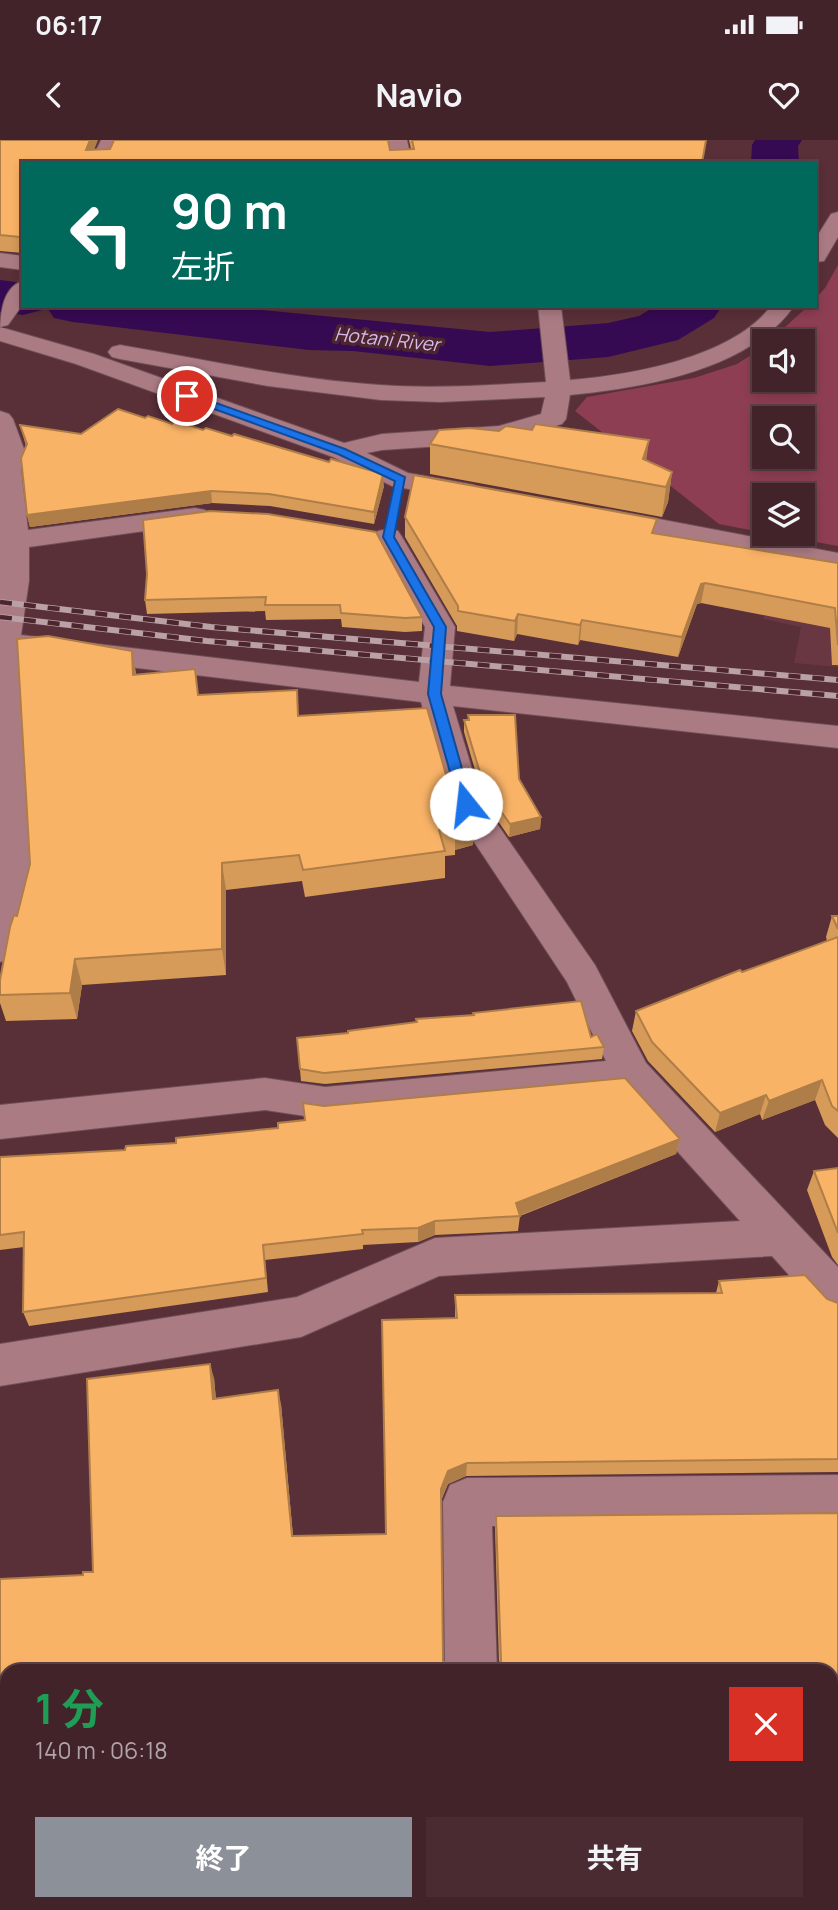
<!DOCTYPE html>
<html lang="ja">
<meta charset="utf-8">
<style>
:root{--surface:#43232a;--page:#4a2b32;--text:#f1f3f6;--muted:#afa4a8;--line:#5b4047;--accent:#8c9099}
body{margin:0;font-family:Manrope,"Noto Sans JP",sans-serif;background:var(--page);color:var(--text);height:100vh;display:flex;flex-direction:column;font-size:26px;white-space:nowrap}
*{box-sizing:border-box;margin:0}
p{font-size:23px;color:var(--muted)}
.icon{flex:none;width:38px;height:38px;fill:none;stroke:currentColor;stroke-width:2;stroke-linecap:round;stroke-linejoin:round}
.map{position:relative;flex:1;overflow:hidden}
.panel{position:absolute;left:0px;top:1524px;width:838px;height:247px;display:flex;flex-direction:column;background:var(--surface);border-radius:21px 21px 0 0;box-shadow:0 4px 10px #0003,0 0 0 2px var(--line)}
.panel>*{flex:none}
.banner{position:absolute;left:21px;top:21px;width:796px;height:147px;border-radius:0px;box-shadow:0 4px 10px #0003,0 0 0 2px var(--line);background:#00695c;color:#fff;overflow:hidden}
.controls{position:absolute;left:752px;top:189px;display:grid;gap:14px}
.controls a{display:grid;place-items:center;width:63px;height:63px;border-radius:0px;background:var(--surface);box-shadow:0 4px 10px #0003,0 0 0 2px var(--line);font-size:35px}
.pin{position:absolute;display:grid;place-items:center;width:60px;height:60px;color:#fff;margin:-30px;border:4px solid #fff;border-radius:50%;box-shadow:0 2px 7px #0007}
.me{position:absolute;width:77px;margin:-38px;rotate:344deg;stroke-linejoin:round;filter:drop-shadow(0 0 5px #0008)}
.turn{display:flex;align-items:center;gap:24px;height:147px;padding:0 35px;font-size:32px}
.turn .icon{width:91px;height:91px;stroke-width:2.5}
.turn b{display:block;font-size:49px;line-height:60px}
.round{display:grid;place-items:center;flex:none;width:74px;height:74px;border-radius:0px;background:var(--page)}
.headline{display:flex;align-items:center;justify-content:space-between;height:119px;padding:0 35px}
h1{font-size:42px;font-weight:700;line-height:52px;color:#1e9e55}
.button{display:flex;gap:14px;margin-top:auto;padding:14px 35px}
.button a{flex:1;height:80px;border-radius:0px;background:var(--accent);color:#fff;font-size:28px;font-weight:700;line-height:80px;text-align:center}
.button a+a{background:var(--page);color:var(--text)}
.status{display:flex;justify-content:space-between;align-items:center;height:49px;padding:0 35px;background:var(--surface);direction:ltr}
.status svg{height:19px;fill:currentColor}
header{display:flex;justify-content:space-between;align-items:center;height:91px;padding:0 35px;background:var(--surface);font-size:32px;font-weight:700}
.map>svg:first-child{display:block}
.built{fill:#693742}
.green{fill:#8e3e52;fill-rule:evenodd}
.lines{fill:none;stroke-linecap:round;stroke-linejoin:round}
.river{fill:#360953;fill-rule:evenodd}
.minor-casing{stroke:#6f4f57;stroke-width:2}
.minor{fill:#ab7b84;fill-rule:evenodd}
.rail-casing{stroke:#b9a1a6;stroke-width:6}
.rail{stroke:#4d252e;stroke-width:4.5;stroke-dasharray:12;stroke-linecap:butt}
.wall{fill:#d69a59}
.shaded-wall{fill:#ae7d48}
.building{fill:#f9b367;stroke:#ae7d48;stroke-width:2}
.route{fill:#1a73e8;stroke:#114b97;stroke-width:2}
.labels{text-anchor:middle;dominant-baseline:central;stroke-width:7;stroke-linejoin:round;paint-order:stroke}
.far-water-label{font-size:19px;font-style:italic;fill:#d4bbed;stroke:#4d252e}
</style>
<div class="status"><b>06:17</b><svg viewBox="0 0 49 12"><path d="M0 12V9h3v3zM5 12V6h3v6zM10 12V3h3v9zM15 12V0h3v12zM26 1h20v11H26zM47 4h2v5h-2z"/></svg></div>
<header><svg class="icon" aria-label="back" viewBox="0 0 24 24"><path d="M15 5l-7 7 7 7"/></svg>Navio<svg class="icon" aria-label="heart" viewBox="0 0 24 24"><path d="M12 20l-8-8c-3-5 5-10 8-4 3-6 11-1 8 4z"/></svg></header>
<div class="map">
<svg width="838" height="1770" viewBox="0 0 838 1770">
<rect width="100%" height="100%" fill="#592f38"/>
<path class="built" d="M781 427 838 436V527L794 523 801 487 763 479Z"/>
<path class="green" d="M838 125V406L770 394H803V355H765V393L719 384 575 271 587 257 694 238 737 224 765 206V240H803V201H770L808 166H816V158L825 148ZM765 278H803V317H765Z
M318 1764H467V1770H318Z"/>
<g class="lines">
<path class="river" d="M755 0H802L798 6 799 23H751L752 5Z
M0 140 23 143V166H45L42 170 23 175 0 172Z
M46 166H220L490 192 608 183 639 176 656 166H722L714 178 678 200 608 217 490 226 353 211 309 210 73 182 54 178Z"/>
<g class="minor-casing">
<path id="minor" d="M101 0H121L110 23H90Z
M387 0H407L412 23H392Z
M838 72V97L824 121 816 122V98L831 74Z
M0 113 23 116V130L0 127Z
M23 141V164L8 185 0 187 94 214 344 303 382 294 499 286 541 274 545 257 440 262 381 260 268 246 120 219 112 217 108 212 112 207 120 205C206 220 292 239 380 245 435 249 491 245 546 242L538 166H561L570 240C631 235 732 218 771 166H794C750 230 643 248 570 255L566 279 562 284 501 302 382 310 367 313 408 333 474 345 477 351 474 357 464 359 392 346 333 317 76 224 0 201C0 180 0 148 23 141Z
M0 271 9 274 13 279 27 317 21 329 28 390 195 368 205 370 209 376 205 382 195 384 29 407V441L21 495 419 542 425 487 374 397 378 391 388 389 398 391 402 397 455 487 450 546 838 586V608L453 566 482 662 595 825 646 923 838 1127V1178L822 1172 772 1116 439 1136 301 1197 0 1246V1204L297 1157 435 1098 740 1081 623 951 325 979 265 970 0 999V965L265 938 325 947 606 921 567 842 449 664 421 562 21 514 35 751 18 808 13 818 0 822Z
M606 369 838 413V431L596 383 592 377 596 371Z
M838 1335V1383L492 1386 497 1531H445L443 1362 450 1345 467 1338Z
M831 1629H838V1685H831Z"/>
</g>
<use href="#minor" class="minor"/>
<g class="rail-casing">
<path id="rail" d="M0 462 211 487 838 540
M0 477 207 501 838 556"/>
</g>
<use href="#rail" class="rail"/>
</g>
<path class="wall" d="M0 0 94 10H390L411 9 409 0H706L23 23V113L0 111Z
M145 278 172 284 384 346 374 384 270 366 212 363 30 387 27 375 26 306 20 285 81 294Z
M430 304 647 321 672 332 668 362 662 377 430 334Z
M405 377 655 393 838 423V525H832L830 488 701 463 697 464 678 517 580 500 578 505 517 494 514 501 457 491V486L405 397Z
M147 434 422 477V491L405 492 342 487 341 479 266 480 265 471 147 474 145 460Z
M132 511 136 535 199 555 299 576 447 638 474 679 473 705 455 710V715L445 716V738L305 757 302 741 226 750V835L82 845 77 879 6 881 0 863V840L17 776Z
M464 580 519 639 541 677 540 689 509 697 484 661 464 592Z
M832 776H838V998L825 985 815 960 762 980 760 974 715 992 648 921 632 891 636 871 827 801 826 797Z
M591 897 604 907 602 919 325 944 301 941 297 898Z
M324 966 680 999 676 1014 520 1076 518 1091 435 1095 418 1102 363 1105V1109L265 1120 268 1152 29 1186 23 1172 24 1107 0 1110V1017L125 1010 278 988 305 980Z
M838 1028V1125L832 1117 807 1050 814 1031Z
M719 1141 827 1159 838 1163V1332L466 1336 448 1344 441 1361 443 1521 446 1523 499 1522 495 1389 496 1376 838 1373V1627L831 1633V1531H7V1666L0 1665V1439L83 1435 93 1432 214 1238 216 1259 281 1264 293 1396 386 1394 455 1178V1155L716 1153Z
M683 1764H831L838 1770H683Z"/>
<path class="shaded-wall" d="M90 0H98L89 23 86 10Z
M649 300 645 330 643 319Z
M672 332 668 362 662 377 666 347Z
M383 334 384 346 374 384V372Z
M211 351 212 363 30 387 27 375Z
M705 443 701 463 697 464 678 517 682 497 701 444Z
M518 474 517 494 514 501 515 481Z
M582 480 580 500 578 505 580 485Z
M132 511 137 538 133 535Z
M541 677 540 689 509 697 510 684Z
M474 679 473 705 455 710V688L454 684Z
M222 723 226 750V835L222 809Z
M75 819 82 845 77 879 70 853Z
M822 940 815 960 762 980 769 961Z
M766 955 760 974 715 992 720 973Z
M680 999 676 1014 518 1076 516 1063Z
M435 1081V1095L418 1102V1088Z
M210 1224 214 1238 217 1273 213 1259Z
M278 1250 281 1264 294 1408 292 1396Z
M467 1323 466 1336 448 1344 440 1362 441 1349 448 1331Z"/>
<path class="building" d="M0 0H90L86 10 110 9 114 0H388L390 10 414 9 412 0H706L702 23H23V101L20 97 0 95Z
M118 269 145 278 148 276 172 284 176 281 203 290 206 288 232 296 234 294 329 322 331 319 383 334 374 372 269 354 211 351 27 375 21 318 27 304 20 285 81 294Z
M535 284 649 300 643 319 672 332 666 347 430 304 439 290 470 288 499 291 506 286 532 290Z
M414 335 657 379 652 393 838 423V505L835 468 705 443 701 444 682 497 582 480 580 485 518 474 515 481 458 471V466L405 377Z
M210 371 268 374 376 392 422 477 405 478 341 473 340 465H265L266 457 145 460 147 434 143 380Z
M48 496 132 511 133 535 195 529 198 555 297 550 298 576 427 568 447 638 474 679 454 684 455 688 439 690 445 711 303 730 299 715 222 723V809L75 819 70 853 0 855V840L10 787 14 775 17 776 30 724 17 499Z
M468 575H515L519 639 541 677 510 684 485 649 464 580H469Z
M832 776H838V789Z
M838 797V971L832 966 822 940 769 961 766 955 720 973 652 902 636 871 740 830 742 832Z
M581 861 591 897 597 894 604 907 324 933 300 929 297 898 348 893V891L417 882 416 879 474 875 473 873Z
M625 938 680 999 516 1063 520 1076 435 1081 418 1088 362 1090 363 1094 263 1105 266 1138 23 1172 24 1092 0 1095V1017L125 1010 126 1006 176 1003V998L278 988V983L305 980 303 963 324 966Z
M838 1028V1093L814 1031Z
M805 1135 827 1159 838 1163V1319L467 1323 448 1331 441 1349 443 1521 446 1523H499L501 1521 496 1376 838 1373V1623L837 1627H831V1531H7V1657L0 1658V1439L83 1435V1432H93L87 1239 210 1224 213 1259 278 1250 292 1396 386 1394 382 1180 457 1178 455 1155 722 1153 719 1141Z
M831 1706H838V1770H688V1764H831Z
M207 1764H295V1770H207Z
M483 1764H592V1770H483Z"/>
<path class="route" d="M184 254H191L345 309 405 337 394 397 446 487 441 554 472 664 470 667H461L459 664 428 554 434 487 383 397 395 341 338 314 184 258Z"/>
<g class="labels">
<g class="far-water-label">
<text transform="translate(387 199) rotate(6)">Hotani River</text>
</g>
</g>
</svg>
<div class="controls">
<a><svg class="icon" aria-label="sound" viewBox="0 0 24 24"><path d="M4 9h4l5-4v14l-5-4H4zM17 9q2 3 0 6"/></svg></a>
<a><svg class="icon" aria-label="search" viewBox="0 0 24 24"><circle cx="10" cy="10" r="6"/><path d="M15 15l6 6"/></svg></a>
<a><svg class="icon" aria-label="layers" viewBox="0 0 24 24"><path d="M12 4l9 5-9 5-9-5zM3 14l9 5 9-5"/></svg></a>
</div>
<div class="pin" style="left:187px;top:256px;background:#d93025"><svg class="icon" aria-label="arrive" viewBox="0 0 24 24"><path d="M6 21V4h12l-3 4 3 4H6"/></svg></div>
<svg class="me" style="left:466px;top:664px" viewBox="-20 -20 40 40"><circle r="19" fill="#fff"/><path d="M0-13L10 11 0 6-10 11z" fill="#1a73e8"/></svg>
<div class="banner">
<div class="turn"><svg class="icon" aria-label="left" viewBox="0 0 24 24"><path d="M17 20v-9H6M10 6l-5 5 5 5"/></svg><div><b>90 m</b>左折</div></div>
</div>
<section class="panel">
<div class="headline"><div><h1>1 分</h1><p>140 m · 06:18</p></div><a class="round" style="background:#d93025;color:#fff"><svg class="icon" aria-label="close" viewBox="0 0 24 24"><path d="M6 6l12 12M18 6L6 18"/></svg></a></div>
<div class="button"><a>終了</a><a>共有</a></div>
</section>
</div>
